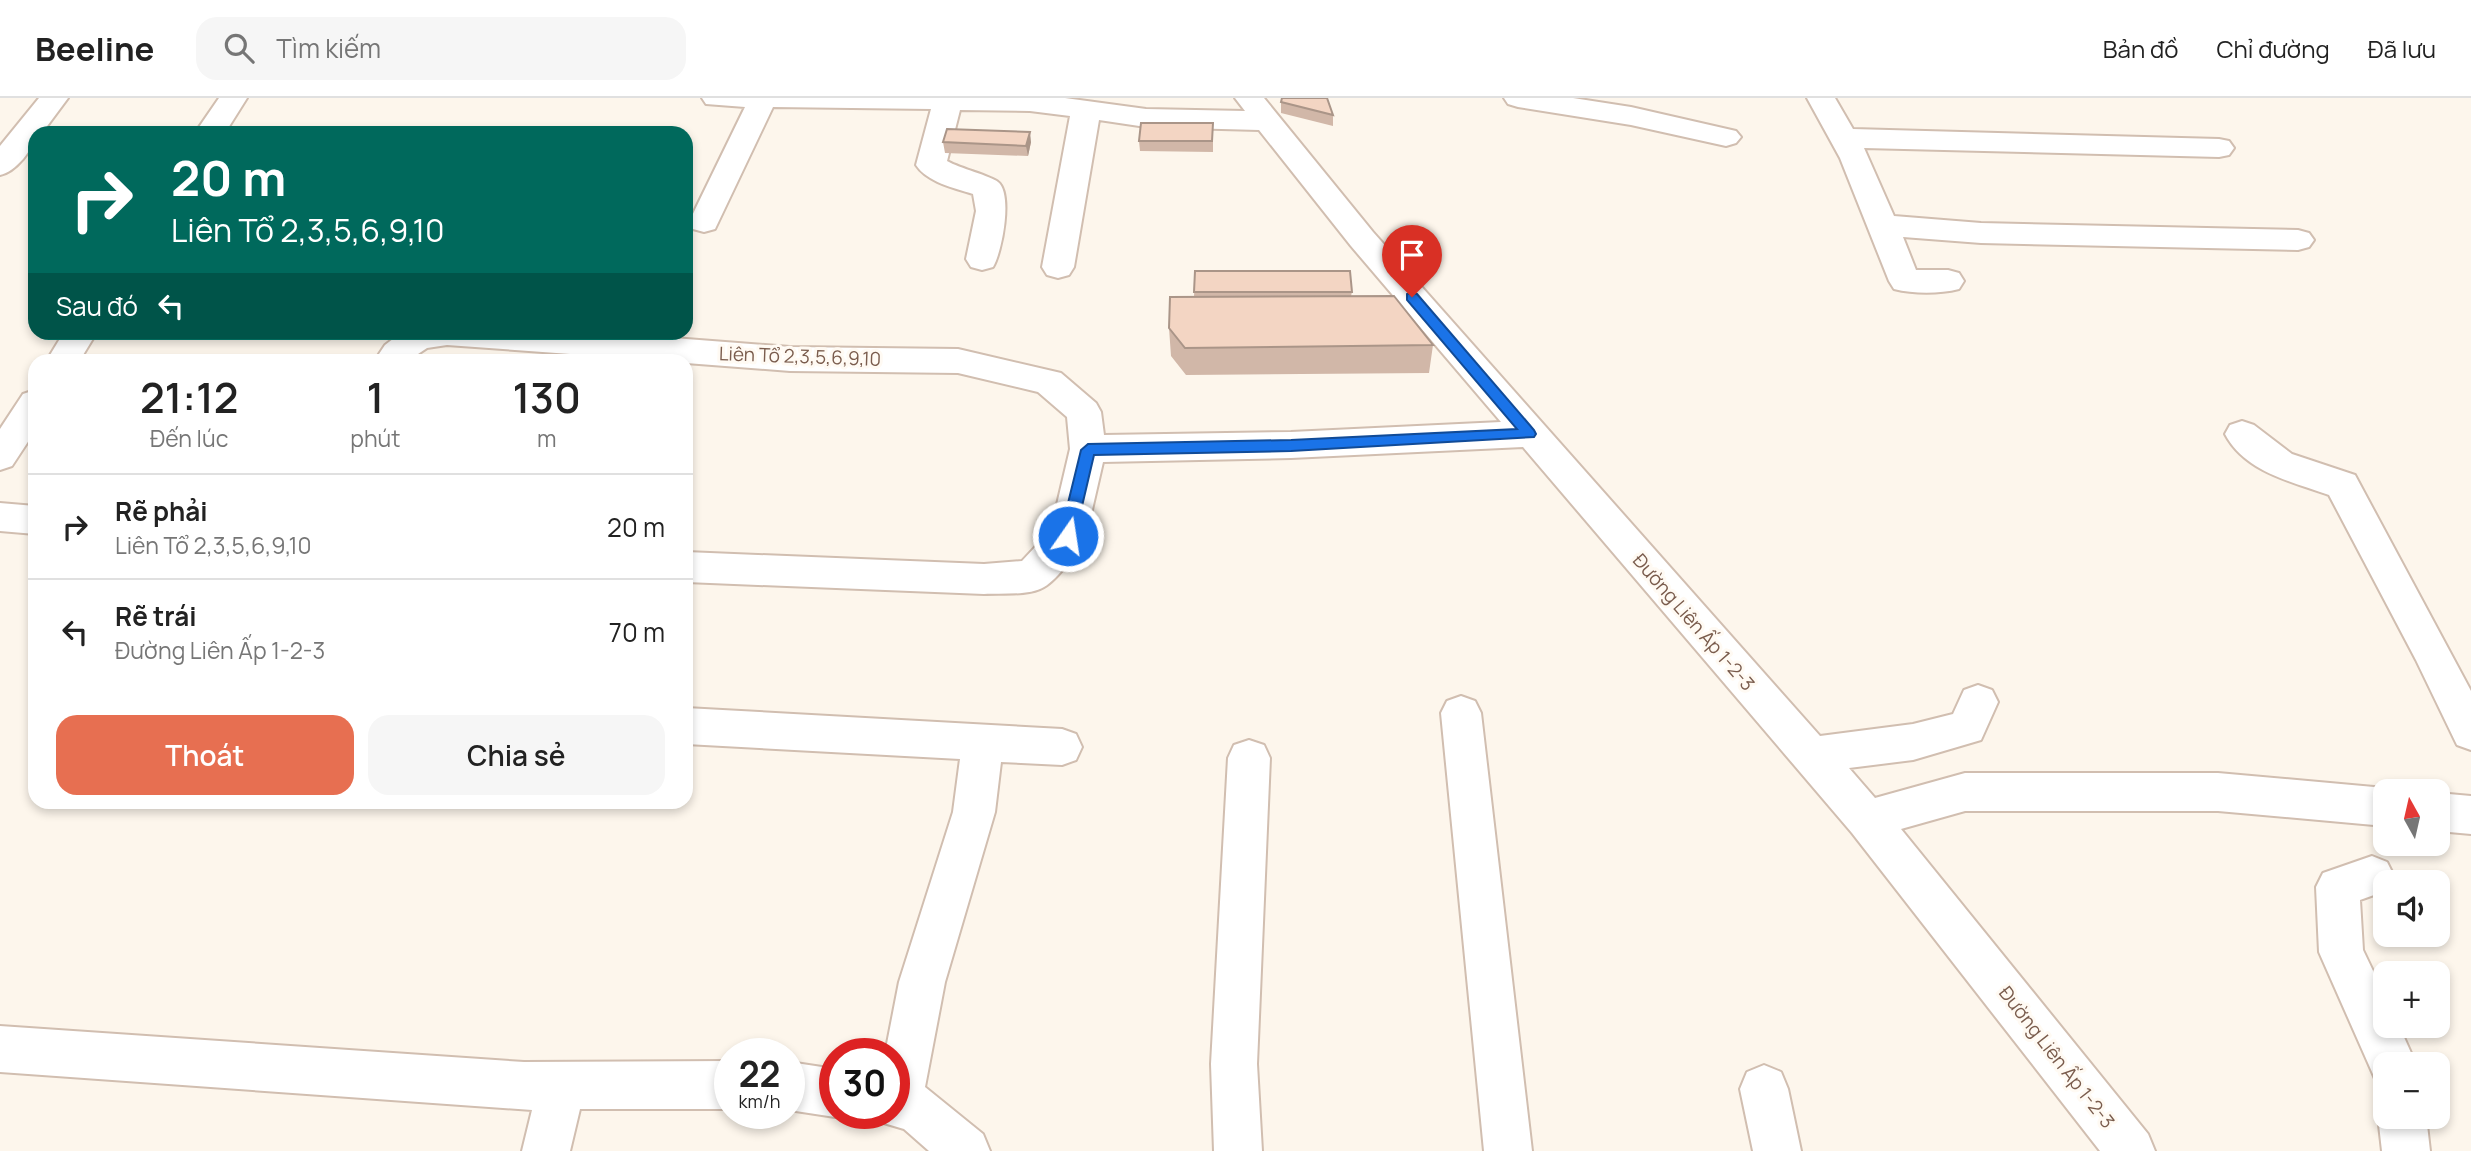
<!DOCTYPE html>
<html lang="vi">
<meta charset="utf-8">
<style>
:root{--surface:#fff;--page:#f6f6f6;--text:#222;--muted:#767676;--line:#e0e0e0;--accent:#e76f51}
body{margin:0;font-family:Manrope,sans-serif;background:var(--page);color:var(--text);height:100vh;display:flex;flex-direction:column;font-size:26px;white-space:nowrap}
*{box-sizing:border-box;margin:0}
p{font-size:23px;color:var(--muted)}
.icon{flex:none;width:38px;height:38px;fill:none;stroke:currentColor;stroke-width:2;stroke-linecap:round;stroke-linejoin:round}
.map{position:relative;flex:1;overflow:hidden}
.sheet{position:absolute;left:28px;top:256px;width:665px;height:455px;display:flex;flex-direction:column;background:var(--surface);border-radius:21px;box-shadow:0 4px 10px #0003}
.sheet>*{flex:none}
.hud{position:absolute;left:28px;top:28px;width:665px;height:214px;border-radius:21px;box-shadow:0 4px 10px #0003;background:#00695c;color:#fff;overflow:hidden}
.needle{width:46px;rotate:352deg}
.buttons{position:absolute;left:2373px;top:681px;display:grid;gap:14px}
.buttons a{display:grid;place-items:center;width:77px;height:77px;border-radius:14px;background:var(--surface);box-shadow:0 4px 10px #0003;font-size:35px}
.speed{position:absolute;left:714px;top:940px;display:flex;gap:14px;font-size:35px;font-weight:700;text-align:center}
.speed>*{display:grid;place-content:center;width:91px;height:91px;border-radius:50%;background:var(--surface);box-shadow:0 4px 10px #0003;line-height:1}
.speed small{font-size:18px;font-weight:400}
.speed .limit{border:10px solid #d22;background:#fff;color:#111}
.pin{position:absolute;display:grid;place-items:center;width:60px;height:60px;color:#fff;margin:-72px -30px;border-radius:50% 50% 50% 0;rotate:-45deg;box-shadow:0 0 7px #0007}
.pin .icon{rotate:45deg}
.me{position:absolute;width:77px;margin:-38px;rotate:13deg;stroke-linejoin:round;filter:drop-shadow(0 0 5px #0008)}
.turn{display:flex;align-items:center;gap:24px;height:147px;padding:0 28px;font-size:32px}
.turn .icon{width:91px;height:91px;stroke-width:2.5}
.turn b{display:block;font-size:49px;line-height:60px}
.then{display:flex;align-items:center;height:66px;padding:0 28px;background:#0003;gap:14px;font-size:26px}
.eta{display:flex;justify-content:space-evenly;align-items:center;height:119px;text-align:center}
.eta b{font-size:42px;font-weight:600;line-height:49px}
.action{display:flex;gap:14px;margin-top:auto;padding:14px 28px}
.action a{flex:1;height:80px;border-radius:21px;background:var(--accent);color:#fff;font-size:28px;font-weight:600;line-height:80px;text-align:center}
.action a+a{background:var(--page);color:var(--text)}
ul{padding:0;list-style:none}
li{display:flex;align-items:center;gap:21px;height:105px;padding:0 28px;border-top:2px solid var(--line)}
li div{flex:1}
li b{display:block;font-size:26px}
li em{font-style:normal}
header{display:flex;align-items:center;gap:42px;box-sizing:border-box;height:98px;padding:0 35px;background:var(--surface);border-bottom:2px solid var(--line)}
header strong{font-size:33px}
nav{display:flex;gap:38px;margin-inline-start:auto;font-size:24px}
.search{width:490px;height:63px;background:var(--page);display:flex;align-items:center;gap:18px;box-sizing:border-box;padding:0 24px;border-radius:21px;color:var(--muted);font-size:26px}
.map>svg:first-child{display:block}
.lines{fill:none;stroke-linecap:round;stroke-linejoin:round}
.minor-casing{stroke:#d1beb0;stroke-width:4}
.minor{fill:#fff;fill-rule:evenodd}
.wall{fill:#d1b7a8}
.shaded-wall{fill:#aa9588}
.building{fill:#f3d5c3;stroke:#aa9588;stroke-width:2}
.route{fill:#1a73e8;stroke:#114b97;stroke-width:2}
.labels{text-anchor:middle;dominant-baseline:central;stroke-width:6;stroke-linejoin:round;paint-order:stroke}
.street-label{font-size:19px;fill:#7a5c4d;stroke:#fffaf3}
</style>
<header>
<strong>Beeline</strong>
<div class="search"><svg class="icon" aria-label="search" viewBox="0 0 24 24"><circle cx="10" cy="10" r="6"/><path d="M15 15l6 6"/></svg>Tìm kiếm</div>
<nav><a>Bản đồ</a><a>Chỉ đường</a><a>Đã lưu</a></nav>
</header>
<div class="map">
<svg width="2471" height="1053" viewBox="0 0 2471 1053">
<rect width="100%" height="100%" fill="#fdf6ec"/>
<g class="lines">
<g class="minor-casing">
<path id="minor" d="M39 0H68L42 35H35C35 51 15 74 0 77V48Z
M219 0H247L225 35H195Z
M702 0H1065L1146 11 1245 13 1235 0H1264L1373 134 1820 638 1913 626 1953 616 1964 592 1978 587 1992 592 1998 604 1981 642 1913 662 1849 670 1875 700 1965 675H2218L2385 690 2393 693H2385V728L2218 713H1965L1901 731 2148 1036 2155 1053H2100L1852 735 1523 349 1291 360 1103 364 1086 438C1080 451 1057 482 1044 489 1029 498 1002 495 984 496L686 484V454L984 466 1022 463 1051 432 1070 351 1067 319 1038 294 958 275 790 273 686 265V262H653L447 247 427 250 409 262H375L385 247 402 234H596L790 249 958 251 1061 275 1096 305 1101 314 1104 337 1291 334 1501 324 1351 148 1259 32 1146 29 1099 22 1074 169 1069 177 1058 180 1047 177 1042 169 1070 18 1030 13 960 12 947 63C959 70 991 78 998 84 1013 96 1002 154 993 169L982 172 971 169 966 161 976 113 973 96C954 90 927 84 916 67L931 11 773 9 715 131 704 134 693 131 689 124 745 9 706 6Z
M1504 0H1573L1631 9 1736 33 1741 39 1736 45 1726 48 1631 27 1518 9 1508 6Z
M1807 0H1835L1853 31 2219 41 2229 43 2234 50 2229 57 2219 59 1864 50 1894 118 1981 125 2298 132 2309 135 2314 142 2309 149 2298 152 1981 145 1903 139 1916 172H1948L1959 175 1964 183 1959 191C1939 196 1914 196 1894 191L1889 183 1840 60Z
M64 234H97L80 262H47Z
M35 292V333L12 368 0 372V331L23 296Z
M2242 323 2254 327 2292 356 2355 377 2471 593V652L2457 647 2416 562 2329 397C2292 384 2245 374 2225 336L2230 327Z
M0 405 35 408V436L0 433Z
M1461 598 1475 603 1481 615 1532 1053H1484L1441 615 1447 603Z
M686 610 1062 631 1076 636 1082 649 1076 662 1062 667 1001 664 995 714 945 884 925 989 983 1036 990 1053H929L904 1031 877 1023 874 1015H894V956H885L899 884 953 714 960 661 686 646Z
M1249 642 1264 647 1270 660 1257 966 1262 1053H1214L1211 966 1228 660 1234 647Z
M2438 695 2471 698V736L2438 733Z
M2372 758 2387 764 2394 778 2391 784H2385V793L2360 802 2363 852 2385 898V928H2399L2416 966H2385V986L2376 983 2319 854 2316 789 2323 775Z
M0 928 524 964 730 963V1011H580L570 1053H522L532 1012 0 974Z
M789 964 835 971V1015H844L835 1019 789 1012Z
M1764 967 1781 974 1788 991 1801 1053H1753L1740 991 1747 974Z
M2385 1001V1018H2426L2430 1053H2382L2378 1018Z"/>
</g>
<use href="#minor" class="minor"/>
</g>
<path class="wall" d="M1281 4 1333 17V28L1281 15Z
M1213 25V54L1140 53 1139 43Z
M943 44H1031L1028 58 945 55Z
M1195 173 1352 194 1351 198 1433 247 1429 275 1186 277 1171 258 1169 230 1194 199Z"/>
<path class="shaded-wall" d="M1030 34 1031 44 1028 58 1026 48Z"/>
<path class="building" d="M1282 0H1327L1333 17 1281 4Z
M1141 25H1213L1212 43H1139Z
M947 31 1030 34 1026 48 943 44Z
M1195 173H1350L1352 194H1194Z
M1394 198 1433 247 1185 250 1169 230 1170 199Z"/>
<path class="route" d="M1412 195 1417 196 1534 332 1536 336 1534 339 1291 353 1094 357 1075 438 1073 442H1062L1060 438 1081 352 1088 346 1291 342 1517 331 1407 202V196Z"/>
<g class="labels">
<g class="street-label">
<text transform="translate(800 258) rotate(2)">Liên Tổ 2,3,5,6,9,10</text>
<text transform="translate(1694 524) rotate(49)">Đường Liên Ấp 1-2-3</text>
<text transform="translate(2057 959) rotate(52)">Đường Liên Ấp 1-2-3</text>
</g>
</g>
</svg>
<div class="buttons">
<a><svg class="needle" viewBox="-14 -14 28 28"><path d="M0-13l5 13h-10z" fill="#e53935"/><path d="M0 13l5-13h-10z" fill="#767676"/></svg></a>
<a><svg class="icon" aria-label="sound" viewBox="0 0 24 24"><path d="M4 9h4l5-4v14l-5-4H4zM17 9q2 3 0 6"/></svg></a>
<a>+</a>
<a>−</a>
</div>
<div class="speed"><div>22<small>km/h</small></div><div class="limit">30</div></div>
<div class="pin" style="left:1412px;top:199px;background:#d93025"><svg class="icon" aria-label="arrive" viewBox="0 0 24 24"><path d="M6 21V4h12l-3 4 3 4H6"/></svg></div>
<svg class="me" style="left:1068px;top:438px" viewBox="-20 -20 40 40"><circle r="17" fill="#1a73e8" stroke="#fff" stroke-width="3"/><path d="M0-11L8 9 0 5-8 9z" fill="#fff"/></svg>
<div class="hud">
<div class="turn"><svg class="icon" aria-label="right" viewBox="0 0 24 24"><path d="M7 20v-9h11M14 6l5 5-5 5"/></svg><div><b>20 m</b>Liên Tổ 2,3,5,6,9,10</div></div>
<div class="then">Sau đó<svg class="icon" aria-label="left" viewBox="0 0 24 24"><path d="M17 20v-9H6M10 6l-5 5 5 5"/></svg></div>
</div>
<section class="sheet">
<div class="eta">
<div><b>21:12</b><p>Đến lúc</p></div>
<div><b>1</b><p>phút</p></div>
<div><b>130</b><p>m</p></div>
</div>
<ul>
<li><svg class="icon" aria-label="right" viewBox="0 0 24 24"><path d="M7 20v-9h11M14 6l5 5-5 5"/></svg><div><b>Rẽ phải</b><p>Liên Tổ 2,3,5,6,9,10</p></div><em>20 m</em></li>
<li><svg class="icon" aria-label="left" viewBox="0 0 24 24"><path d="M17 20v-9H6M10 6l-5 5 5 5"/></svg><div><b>Rẽ trái</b><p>Đường Liên Ấp 1-2-3</p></div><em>70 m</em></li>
</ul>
<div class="action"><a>Thoát</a><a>Chia sẻ</a></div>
</section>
</div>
